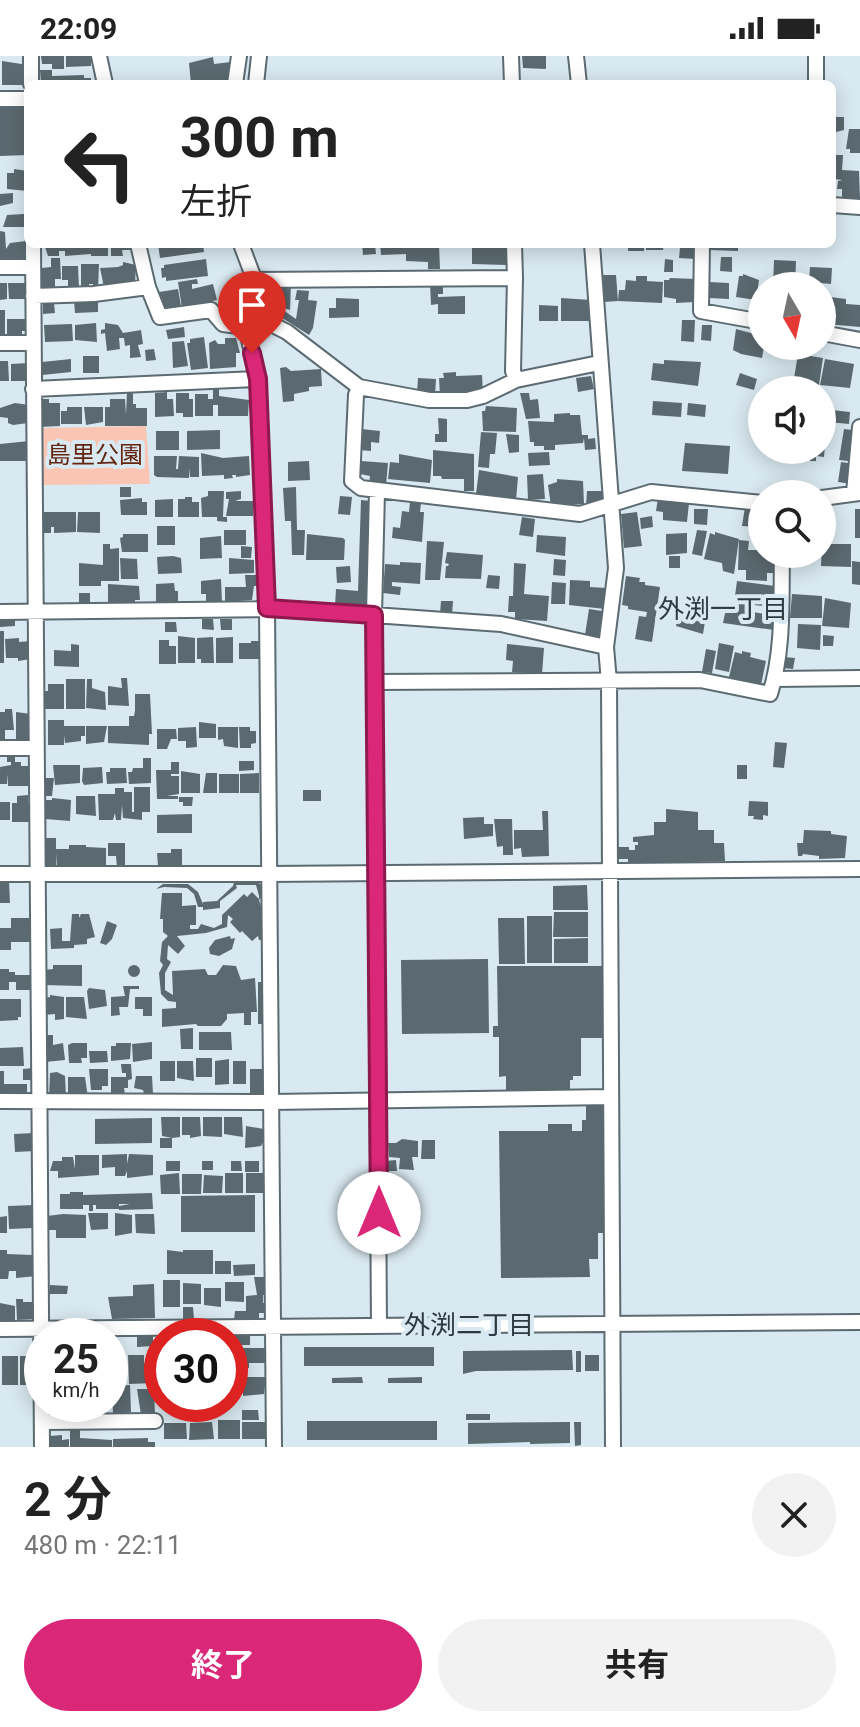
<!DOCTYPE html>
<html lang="ja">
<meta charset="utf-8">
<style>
:root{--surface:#fff;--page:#f2f2f2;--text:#222;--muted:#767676;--accent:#db2777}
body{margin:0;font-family:Roboto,"Noto Sans JP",sans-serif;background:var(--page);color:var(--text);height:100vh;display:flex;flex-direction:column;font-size:30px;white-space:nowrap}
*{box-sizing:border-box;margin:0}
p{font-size:26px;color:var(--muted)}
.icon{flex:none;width:44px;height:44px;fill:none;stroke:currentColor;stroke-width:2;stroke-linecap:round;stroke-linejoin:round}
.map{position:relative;height:1391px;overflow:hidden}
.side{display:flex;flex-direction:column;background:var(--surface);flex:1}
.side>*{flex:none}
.banner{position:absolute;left:24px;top:24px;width:812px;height:168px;border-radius:12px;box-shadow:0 4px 20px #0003;background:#fff;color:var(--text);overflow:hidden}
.needle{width:52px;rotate:171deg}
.tools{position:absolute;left:748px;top:216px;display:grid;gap:16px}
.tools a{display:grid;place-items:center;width:88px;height:88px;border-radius:50%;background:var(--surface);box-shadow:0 4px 20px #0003;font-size:40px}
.speed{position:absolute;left:24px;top:1262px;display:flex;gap:16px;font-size:40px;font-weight:700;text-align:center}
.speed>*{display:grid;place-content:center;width:104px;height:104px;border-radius:50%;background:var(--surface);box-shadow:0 4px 20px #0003;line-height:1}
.speed small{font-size:20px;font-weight:400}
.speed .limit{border:12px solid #d22;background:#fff;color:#111}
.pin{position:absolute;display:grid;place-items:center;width:68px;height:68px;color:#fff;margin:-82px -34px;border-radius:50% 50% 50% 0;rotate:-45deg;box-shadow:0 0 8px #0007}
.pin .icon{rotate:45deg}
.me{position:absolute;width:88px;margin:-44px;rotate:0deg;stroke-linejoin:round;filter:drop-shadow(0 0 6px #0008)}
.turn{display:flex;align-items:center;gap:28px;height:168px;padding:0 24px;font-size:36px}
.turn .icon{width:104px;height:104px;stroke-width:2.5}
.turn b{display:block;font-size:56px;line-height:68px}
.round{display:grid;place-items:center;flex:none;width:84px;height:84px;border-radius:42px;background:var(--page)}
.headline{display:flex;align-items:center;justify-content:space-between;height:136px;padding:0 24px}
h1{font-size:48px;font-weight:700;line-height:60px}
.primary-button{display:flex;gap:16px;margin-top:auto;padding:16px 24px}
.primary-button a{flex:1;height:92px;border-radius:48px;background:var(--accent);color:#fff;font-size:32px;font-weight:700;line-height:92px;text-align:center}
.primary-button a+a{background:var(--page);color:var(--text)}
.status{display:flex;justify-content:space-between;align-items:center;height:56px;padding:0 40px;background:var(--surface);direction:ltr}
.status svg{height:22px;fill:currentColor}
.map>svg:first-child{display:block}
.green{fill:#fbc5b4}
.building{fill:#5b6a70}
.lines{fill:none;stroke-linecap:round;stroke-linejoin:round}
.minor-casing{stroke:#5c6a71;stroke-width:18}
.minor{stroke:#fff;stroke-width:14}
.route-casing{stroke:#8e194d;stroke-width:20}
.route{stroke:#db2777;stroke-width:14}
.labels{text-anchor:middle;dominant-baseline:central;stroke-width:8;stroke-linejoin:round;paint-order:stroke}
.park-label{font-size:24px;fill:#63250f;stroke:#d9e9f1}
.neighbourhood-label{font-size:26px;fill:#2d3a40;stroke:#d9e9f1}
</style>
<div class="status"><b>22:09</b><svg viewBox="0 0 49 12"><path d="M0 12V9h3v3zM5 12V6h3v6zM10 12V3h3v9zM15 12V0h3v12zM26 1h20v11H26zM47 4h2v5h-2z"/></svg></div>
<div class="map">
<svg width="860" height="1391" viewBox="0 0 860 1391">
<rect width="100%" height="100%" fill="#d9e9f1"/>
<path class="green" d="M146 370 150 428 41 429 42 372Z"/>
<path class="building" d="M41 0H64V13H52V8H42Z
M66 0H91V10L66 11Z
M522 0H546V13L523 12Z
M213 1 214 8 231 6 230 24 191 28 189 7Z
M2 5 28 9V29H2Z
M40 14H52V20L84 19V22H91V28H41Z
M0 50H24L27 53 28 99 0 100Z
M832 61H844V74L832 77Z
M849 73H860V97H850V93H846Z
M832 99H843L842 114 859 115 860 143 842 142V133H837L838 125 843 124 832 123Z
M14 113 28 115V135L7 133V117H14Z
M13 137V147L0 150V138Z
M24 158V171H3L7 159Z
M0 175 5 176 6 193 10 187 26 185 25 202 0 204Z
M44 188H108V200H91V198L65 200V195H59V200H48Z
M111 188H131V194H122L123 200H111Z
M158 188H203L204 196 160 202Z
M362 188H375L376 198 363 199Z
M380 188H439L440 213H428V206L406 205V198L381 199Z
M474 188H506L507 209 472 208V189Z
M628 188H644V195H628Z
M646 188H664L663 194H646Z
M710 188H738V195L710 194Z
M680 192H697L696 203 679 202Z
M721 201H732V216L720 215Z
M51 202H60L61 223H55V232L42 233V212L51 211Z
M206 203 208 220 166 225V221L162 222 161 212H164V209Z
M665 203 673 204V216H664Z
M774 204 796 205 795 230H773Z
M123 206 136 209 135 227 104 231 100 212 118 211 123 209Z
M81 208H99L98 233H93V228H89V234H81Z
M62 210H78L79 232H68V224H62Z
M810 211 832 212 831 228 809 226Z
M743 218 759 224 756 244 736 241 739 220H743Z
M603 219H616L618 245 604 246Z
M636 220H647V225L663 226 662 247 618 245 619 234H625L626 224 636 225Z
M670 222 696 223 695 246 676 247V243L664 241V224H669Z
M197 223 198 228H192V233L213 228 217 244 182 252 178 226Z
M291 226 290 254 272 248 263 227Z
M709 226 729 227V243L709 242Z
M0 227H7V243L0 244Z
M8 227H28V243H9Z
M430 227H443V238H438V241L465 240V258H438V248L431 249Z
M233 229 234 231 237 230 243 253 233 256 227 233Z
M178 233 181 250 162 253 159 236Z
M297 234 309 235 308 244 317 245 313 272 309 279 279 260 283 254 296 263 299 244H295Z
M822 240 846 243V248L860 249V271L826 268 827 255 825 267H822Z
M336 242 359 243V261L329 262V252H336Z
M561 242 591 244V265H561Z
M98 244V256L75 257 74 245Z
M54 247 55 257 43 258V248Z
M539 249 558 250V265H539Z
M0 254H5V281H0Z
M7 263H26L27 275H22V279H7Z
M682 264H695L694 286 681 285Z
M96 267 97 286 75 284V269Z
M105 267 118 269 123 277 141 274 143 288 138 289 141 301 130 302V289L125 290 124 282H119L120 293 107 295 105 277 101 278V274L105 273Z
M72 268 73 285 45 286 44 269Z
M702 269H712L711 285 701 284Z
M184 271 185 281 168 283 166 274Z
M736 273 762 280V290H764L762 302 741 298 733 294Z
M204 281 208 312 191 314 187 287H190V283Z
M225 282H236L240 297H236V311L210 313 209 287 215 284 218 288H225Z
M184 285 188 310 173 312 172 286Z
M154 293 156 304 146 305 145 294Z
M798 298 823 302 819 329 794 322Z
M83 300H99V317H83Z
M71 303V316L42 319V306Z
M825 303 854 308 850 332 820 329Z
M664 304 701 306 698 330 651 324 653 307 664 308Z
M0 305H8L9 325H0Z
M29 307 30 325H11V308Z
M286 311 291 315 321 313 322 330 309 331V335L294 338V345L283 346 280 312Z
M456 316V320L482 319 483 338 440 340 439 322H444L443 317Z
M740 317 757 323 754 334 736 329Z
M591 320 594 333 578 336 576 322Z
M418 322 436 323 435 339 417 338Z
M213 327 219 328V340L249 344 248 360H218V349H213V360H195V338H208V343H213Z
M127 335H133V348H136V352H147V370H105V351H110V343H125L126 359Z
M167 336V343H173L174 360 155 361V337Z
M176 337H189V343H193V361H183V357H176Z
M520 337H529L530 344 538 343 540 362 526 363Z
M40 343H49V347H60V370L40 371Z
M653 345 682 347 681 361 652 359Z
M15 347 29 349 28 367 13 369 8 367V362L0 361V352Z
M688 347 706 349 705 361 687 359Z
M486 350 517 352 516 376 483 375 482 355H485Z
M67 351H82V368H61V355H67Z
M84 351H103V366L86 369Z
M831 354 850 356 849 368 829 366Z
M570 357V359H580L582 379H588V383L595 382 596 393 585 394 584 382 583 387 555 389V394H544V390H534V386H530L528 365 554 366V358Z
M438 362 447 363V386H435V378H439Z
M361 373 380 375 379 387 371 386V395L359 394Z
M844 373 853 374 851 383 858 384 856 406 839 404Z
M220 374V393L187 394V375Z
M156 375H179V394H156Z
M822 375 826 376 824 401 816 400V405H810V400L793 398V405L782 404 783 394H822Z
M481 376 497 377 495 398H490L489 412 478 411Z
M506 378 519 379V396L509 397Z
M29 385 30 405H0V388Z
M685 387 730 390 728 418 682 415Z
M433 394 474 398V435H464V423H442L441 420H433Z
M549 396 550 409 529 410 528 397Z
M201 397 223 402 249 400 250 419 236 421V419H232L233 422 224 423V419L202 420Z
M399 398 432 404 430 427 388 423 390 406 399 407Z
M154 400H177L176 413H178L179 400 199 401V421H190L189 412V422L157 421 154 419Z
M309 405 310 424 288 425V406Z
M361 405 388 407 386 429 369 428 370 420 360 418Z
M841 406 855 408 852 428 838 426Z
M479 414 518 421 516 444 476 438Z
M543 418 545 443 528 444 527 419Z
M557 423 583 425 584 448 551 450 548 429 557 426Z
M120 431H131V441H120Z
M296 431 297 474H305L304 499H292L291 465H285L283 432Z
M208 435H224L223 461H227V466L217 465V461H202L201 442 208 440Z
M241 435V443L235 445H253V460H226L229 443H226V436Z
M587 435H605V446L586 450Z
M340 440 352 441 350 459 338 458Z
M185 441H192V446H199V461H178V443H185Z
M142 442V446H147V459H121L120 444Z
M658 442 689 447 687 466 663 464V456L656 455Z
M173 443V461H155V444Z
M361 444 372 445 367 553 335 550 336 533 358 535Z
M410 446 421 447 420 456H424L422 486 392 482 393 471 400 472 402 455 409 456Z
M745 451 759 452 758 471 742 470Z
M694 453H708L707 469 694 468Z
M855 453H860V482H855Z
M40 456H76V476L54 477V471H51V477H41Z
M78 456H100V477L77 476Z
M637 456 642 490 624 492 621 458Z
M652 460 653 471 641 473 640 462Z
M522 461 535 463 533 481 519 479Z
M157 470H175V489H157Z
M224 474H246V489H224Z
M697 474 707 475 702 500 692 498Z
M715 476 739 483 734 518 723 515 722 507 704 503 710 477 715 479Z
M687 477V497L666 499V478Z
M123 478H148V496H122L120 482 123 481Z
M307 478 343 482 345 484 344 504H306Z
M537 479 566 481 565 500 536 496Z
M221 480 222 502 200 503V482Z
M739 484 749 485 748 494H762V498H777L776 517H767V525L746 524V514H738Z
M427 485 444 486 440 524H425Z
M103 488H110V493L119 492V525H101V530H79V507L103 509Z
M822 488H851V511L821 510Z
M241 490 252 491 251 502H241Z
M447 496 483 499 481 523 445 522 446 510H448L449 508 445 507Z
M173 500 181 502 182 517 158 518 157 501Z
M669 500H680V512H669Z
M120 502 137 503 138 523H121Z
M229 502 254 504V517L229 518Z
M554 503 566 504 565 520 553 519Z
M852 505 860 506V529L852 528Z
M400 506 421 507 420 528 392 526V530L401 531 400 539 383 537 385 508 400 509Z
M514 507 526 508 524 538 549 540 547 565 515 563V556H508L509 540H513Z
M350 510 351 526 337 527 336 511Z
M245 519H256L257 530H254L252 544 225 546V531H246Z
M488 519 500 520 499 533 486 532Z
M626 520 640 522 639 526H645V529L660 531 652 586 635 583 639 560 646 561 647 556 628 553V550L622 549Z
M221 523 222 546H206V538H201V525Z
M570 524 590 525V531L606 532 605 553 569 549Z
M737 525 775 530 773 551 753 549 752 556 773 559 774 574 723 567 727 548 734 547Z
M552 526 566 527 565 548H551Z
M174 527 175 535H178V546L156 547V528Z
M108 528 139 530 140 544H135V549L108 550Z
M79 537H90V550H79Z
M792 538 822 540V562H790Z
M825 542 851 547 849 572 822 570Z
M441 545H453L452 559 440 558Z
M680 547 707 553 703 578 676 570Z
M589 553 602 555 600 581 585 579Z
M0 560H15V570L0 571Z
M202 563H213L214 574 202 573Z
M220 563H232V574H221Z
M165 566H176L177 576H165Z
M798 568 821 569 820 594 797 592Z
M0 575H4V607H0Z
M823 579 834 580 833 590H823Z
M178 580 195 582V607H178Z
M213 581 214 607H201V603H197V582Z
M233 581V607H216V582Z
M19 582V586L31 585V603L18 605V602H6L5 583Z
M159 584H169V590H176V608H159Z
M251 585H260L261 603H239V587H251Z
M719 587 734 590 729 616 715 613Z
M71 588 79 589V611L54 610V594L71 595Z
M507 588 544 592 542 618 512 616 513 605 506 604Z
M706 593 716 595 712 617 702 616Z
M742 595 751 597 750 601 766 605 761 629 729 621 735 596 742 598Z
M784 601 795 602 793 613 782 612Z
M121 622H127L129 650 108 649V630L122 632Z
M66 623H85V653H66Z
M87 623H92V632L105 636 106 654 86 652Z
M48 628H64V653H43V635H48Z
M135 638H150L152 678H149V689L108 687V670H129V660H134L135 655Z
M5 653H12L14 674H5V685H0V656H5Z
M16 656 31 658V684H16Z
M48 664H64V670H85V680H81V685L65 687 64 679V689H48Z
M199 666 216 668V682H199Z
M86 670H107L104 686 86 688Z
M196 671 197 691 186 692V685H178V672Z
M218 671H238V692L224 690 223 683 218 684Z
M239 671H250V675H256V687L251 688V692H240Z
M157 673H176L177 683H171L167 693H157Z
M775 686 787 687 784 712 773 711Z
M7 696H15V706H21V710H32V730H8V718L7 728H0V711L11 709V706H7Z
M143 702H151V727L129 728 128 716H132L133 712H143Z
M239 705H254V714L239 715Z
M171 706H179V718H171V720H179V738L167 740H178V743H157L156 714H171Z
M53 709H80V727L55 729Z
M737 709H747V723H737Z
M102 711 103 727 84 729 82 725 83 712Z
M110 712H126L127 727 107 728 106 716H110Z
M181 715 200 718V737H181Z
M206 717H217V737H203Z
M259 717V737H240V718Z
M219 718H239V737H219Z
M44 722H54L52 740H43Z
M134 731H150V756H142V764L123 762 122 749 121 764H116L115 757 113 764H99L98 738H115V732H124V736H132V756H134Z
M303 734H321V745H303Z
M28 739V747H32V766H12V747H17V740Z
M76 740H95L96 760 76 758Z
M179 741H193L192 750H183V746H179Z
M52 742 71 744 70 765 45 763 44 744H52Z
M749 745 768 746V760L763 759V764L753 763 754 760H748Z
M0 746H10V764H0Z
M666 753 698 756V774H714V787H724L725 805 628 808V803H618V791H629V794H635V789H638V786H633V781L654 779V766H666Z
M542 755H548L549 800 522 801 521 792 514 793V774H543Z
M192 758V777H157V759Z
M484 761V768H493V780L464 783 463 762Z
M494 763H512L513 799H503V790L497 791Z
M804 774 831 775V778L847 780 845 802 819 803V800L803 798 802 800H798L797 787H803Z
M43 782H56V793H69V789H86V791L106 792V812L57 813 56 797V813H47L43 809Z
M108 787H125V812H117L116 800H108Z
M171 793H182V809L158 810 157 797H171Z
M9 825 10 847H0V826Z
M257 825 262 830V841L259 844 262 853 261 884H259L258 880 252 885 242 875 240 877 230 866 233 863 228 859 227 871 206 877 177 880 185 890 178 898 168 889 167 903 171 906 165 917V934L173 939 172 915 205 913 208 919H216L223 909 236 910 241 924 255 922 257 956H251V969H244V957L227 958V963L221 970H198L196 968 162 971V953L176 952V946L168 945 161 938 159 917 163 909 160 905 162 886 168 880 163 876V863H160L162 837H182V850L196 849V869H190V873H198L201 868 214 872 222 868V859L244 838 247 841 252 836 259 843V840L256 829H236L237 832 220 845V852L203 854V851H198L194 838 187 832 164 831 156 833 163 828H188L198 836 203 848V846L217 845 233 830 234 826Z
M587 829 588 854H553V830Z
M554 856H588V881H553Z
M72 858H79V862L81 858H89L95 881 87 883V888L74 889V892L51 893 50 873 62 872V885H70Z
M527 860H552V907H527Z
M11 862H34V886H11V894H0V872H11Z
M498 862H524L525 908H499Z
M107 865 117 869 112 883 106 889 100 887Z
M230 880 231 883 235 882 232 893 219 900 210 898 209 892 215 884Z
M588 882V907H554V883Z
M488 903 489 977 402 978 401 904Z
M53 909H82V930L44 929V914L53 913Z
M128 915a6 6 0 1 1 12 0a6 6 0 1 1-12 0Z
M497 910H604L605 982H581V1020H573V1024H570V1037L506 1038V1020L499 1021V981H493V970H498Z
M0 913H9V916H15V919H35V934H16V926H9V934H0Z
M258 926H263L264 968H258Z
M123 930H139V933H130L128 951H119L120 959 111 960V941L125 940Z
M89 932 105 934 107 950 89 953 87 935Z
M50 939 64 941V963L55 964V958L44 959V942L50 941Z
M66 941H84L87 963 66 961Z
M135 941H152V960H143V953H135Z
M0 943H21V961H18V964L0 965Z
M193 972V993H181L180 973Z
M199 976H231L232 994H199Z
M46 979H53V989L63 987 65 1004 45 1006Z
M152 986V1003L133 1006 132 988Z
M72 987H87V1002H81L82 1007H69L68 989Z
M116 987H131L130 1003 111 1005V990H116Z
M23 991 24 1010H0V992Z
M89 995H107L108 1006 90 1007Z
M196 1002H212V1021H196Z
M229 1003V1028L215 1029V1005Z
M160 1005H175V1025H160Z
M177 1005H193L194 1025 177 1022Z
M233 1005H246V1028H233Z
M121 1008H131L132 1023 128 1024V1032H124L125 1038 111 1040V1021H126V1017H122Z
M34 1012V1024H23V1013Z
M89 1013H108V1030H102V1034H91Z
M250 1013H263L264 1037H250Z
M0 1015H4V1028H27V1042L0 1039Z
M57 1016 65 1020 66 1041H49L50 1017Z
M136 1020H152L153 1038H144L143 1034 134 1032Z
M68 1021H85L88 1042 81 1043V1038H68Z
M586 1048H604V1177H598V1203H589L590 1221 501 1222 499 1075H548V1068H572V1075H582V1064H586Z
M161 1061H180V1081L172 1082V1092H160V1082H172L162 1080Z
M182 1061H200L201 1080 190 1082V1079H182Z
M203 1061H222V1081L203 1080Z
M224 1061H242L243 1081 224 1078Z
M152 1062V1087L95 1088V1063Z
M246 1070 264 1073V1084L261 1090 245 1092Z
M34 1077 35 1095 15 1096 14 1078Z
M402 1083 418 1085V1101H412L414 1114 399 1113 400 1102 389 1101 388 1087H396Z
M422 1084H435V1103H421Z
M127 1098V1108L129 1098 153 1099V1119L127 1122V1115L125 1120H115V1111L102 1112V1099Z
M75 1099H99V1119L58 1122V1115H50L53 1105H62V1101H73L75 1113Z
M396 1104 397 1115H385V1105Z
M166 1105H180V1115H166Z
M202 1105H213V1114H202Z
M231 1105H241L242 1115H231Z
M245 1105H259V1116H245Z
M179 1117 180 1138H161L160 1119Z
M225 1117H243V1137H225Z
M246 1117H264V1137H246Z
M182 1118H202L201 1138H182Z
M204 1119 223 1120 222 1137H203Z
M70 1136H83V1139L152 1137 153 1153 119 1154V1150L130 1148H119V1153H96V1149H93V1155H89V1149H83V1153H60V1138H70Z
M255 1139V1176H181V1140Z
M35 1149 33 1172 9 1173 8 1150Z
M88 1157H108V1173L91 1174Z
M115 1157 132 1159V1177L115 1180Z
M63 1158 86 1159V1182H56V1174H47V1160Z
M135 1158H154L155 1178 136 1177Z
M7 1160V1177H0V1161Z
M0 1194H7V1198L33 1199V1208H37V1220L16 1222V1215H9L8 1223H0Z
M167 1194 183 1196V1194H213V1218H167Z
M215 1205H231V1218H215Z
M255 1208V1219L234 1220 233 1209Z
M254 1221H265L266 1239H263V1247H266V1257H259V1263L234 1264 235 1255H246V1240L257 1239Z
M163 1224H180V1251H163Z
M225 1226H244V1246L225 1245Z
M183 1227 201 1228V1248H183Z
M154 1228 155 1262 112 1263 108 1241 133 1240V1229Z
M50 1229 68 1230 67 1238H49Z
M204 1232H221V1251L204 1249Z
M16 1243H23V1246H37V1263L17 1264Z
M0 1247 15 1250V1266H0Z
M183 1251H193L194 1263H183Z
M235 1278H250V1289H235Z
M137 1280H153V1290L137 1291Z
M304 1291H434V1310H304Z
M235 1292H266V1307H249V1312H242V1307H235Z
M572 1294 573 1314 476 1315 463 1318V1295Z
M576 1295H581V1316H576Z
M128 1299H144V1307H154L155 1327 129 1328Z
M585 1299H599V1315H585Z
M2 1300H18V1329H2Z
M20 1300H36V1329H20Z
M110 1305H126V1324H110Z
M243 1321H266L264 1338 243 1340Z
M362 1321 363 1327H332V1322Z
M422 1321V1327H388V1322Z
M130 1329 131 1356 113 1359 112 1330Z
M137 1333H154L155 1359H141Z
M50 1348H68V1360L53 1361Z
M70 1348H87V1356L70 1360Z
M91 1348H105V1359H91Z
M242 1354H258L259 1364H242Z
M466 1358H490V1364H466Z
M218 1364H240V1383H218Z
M307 1365H437V1384H307Z
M212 1366 214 1383 189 1384 190 1367Z
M242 1366H266V1383H242Z
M570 1366V1387L530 1388V1386L468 1388V1367Z
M574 1366H581V1389L575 1390Z
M164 1367H186L187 1383H164Z
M70 1373H80V1382L112 1384V1391H70Z
M62 1379V1384L69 1383V1391H48L50 1380Z
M148 1382V1386H155V1391H113V1383Z"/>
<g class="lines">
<g class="minor-casing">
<path id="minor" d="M31 0V28
M99 0 105 28
M511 0 512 28
M576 0 579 28
M235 28 239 0
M256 28 259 0
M816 28V0
M0 43H28
M832 149 860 151
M33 188 42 1391
M138 188 148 231 160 261 211 254 223 268 246 271 271 268 287 276 359 331 356 339 352 425 361 432 580 458 651 436 762 447
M241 188 271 268
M514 188 515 222
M592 188 616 512 606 591 609 626 613 1391
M702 188 701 255 762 266
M0 211H33
M255 224 515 222 513 315 516 324
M33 240 94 238 148 231
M246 271 258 323 267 552 274 1391
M822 277 860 284
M0 287H33
M359 331 429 344H467L483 340 516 324 599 307
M33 333 258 323
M377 435 374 559 379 1270
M854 437 860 371
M822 442 860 437
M0 556 289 553 501 568 606 591
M775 623 860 622
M374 626 700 624 770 638C784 594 781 544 782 498
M0 692H36
M0 818H268L860 813
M0 1045 271 1046 611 1041
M0 1273 860 1266
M42 1366 155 1365"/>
</g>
<use href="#minor" class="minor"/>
</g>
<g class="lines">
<g class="route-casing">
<path id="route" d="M252 297 258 323 267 552 374 559 379 1157"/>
</g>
<use href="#route" class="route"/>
</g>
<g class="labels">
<g class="park-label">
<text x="95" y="399">島里公園</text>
</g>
<g class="neighbourhood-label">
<text x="723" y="553">外渕一丁目</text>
<text x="469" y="1269">外渕二丁目</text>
</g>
</g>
</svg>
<div class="tools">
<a><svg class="needle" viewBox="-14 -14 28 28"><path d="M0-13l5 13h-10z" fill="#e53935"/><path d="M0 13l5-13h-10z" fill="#767676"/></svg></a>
<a><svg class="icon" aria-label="sound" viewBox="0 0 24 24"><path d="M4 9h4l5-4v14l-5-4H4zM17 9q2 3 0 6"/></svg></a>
<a><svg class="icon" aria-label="search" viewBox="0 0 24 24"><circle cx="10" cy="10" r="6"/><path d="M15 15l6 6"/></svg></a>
</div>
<div class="speed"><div>25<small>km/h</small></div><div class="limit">30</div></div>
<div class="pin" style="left:252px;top:297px;background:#d93025"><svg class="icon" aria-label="arrive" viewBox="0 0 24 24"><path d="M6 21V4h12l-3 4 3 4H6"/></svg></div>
<svg class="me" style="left:379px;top:1157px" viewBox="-20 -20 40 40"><circle r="19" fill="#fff"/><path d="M0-13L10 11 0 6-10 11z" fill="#db2777"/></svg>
<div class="banner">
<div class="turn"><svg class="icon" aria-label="left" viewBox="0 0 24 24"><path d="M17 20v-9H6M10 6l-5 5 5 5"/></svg><div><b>300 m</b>左折</div></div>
</div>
</div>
<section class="side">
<div class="headline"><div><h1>2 分</h1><p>480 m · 22:11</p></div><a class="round"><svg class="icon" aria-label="close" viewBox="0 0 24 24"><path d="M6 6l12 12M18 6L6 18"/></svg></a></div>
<div class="primary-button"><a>終了</a><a>共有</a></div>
</section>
